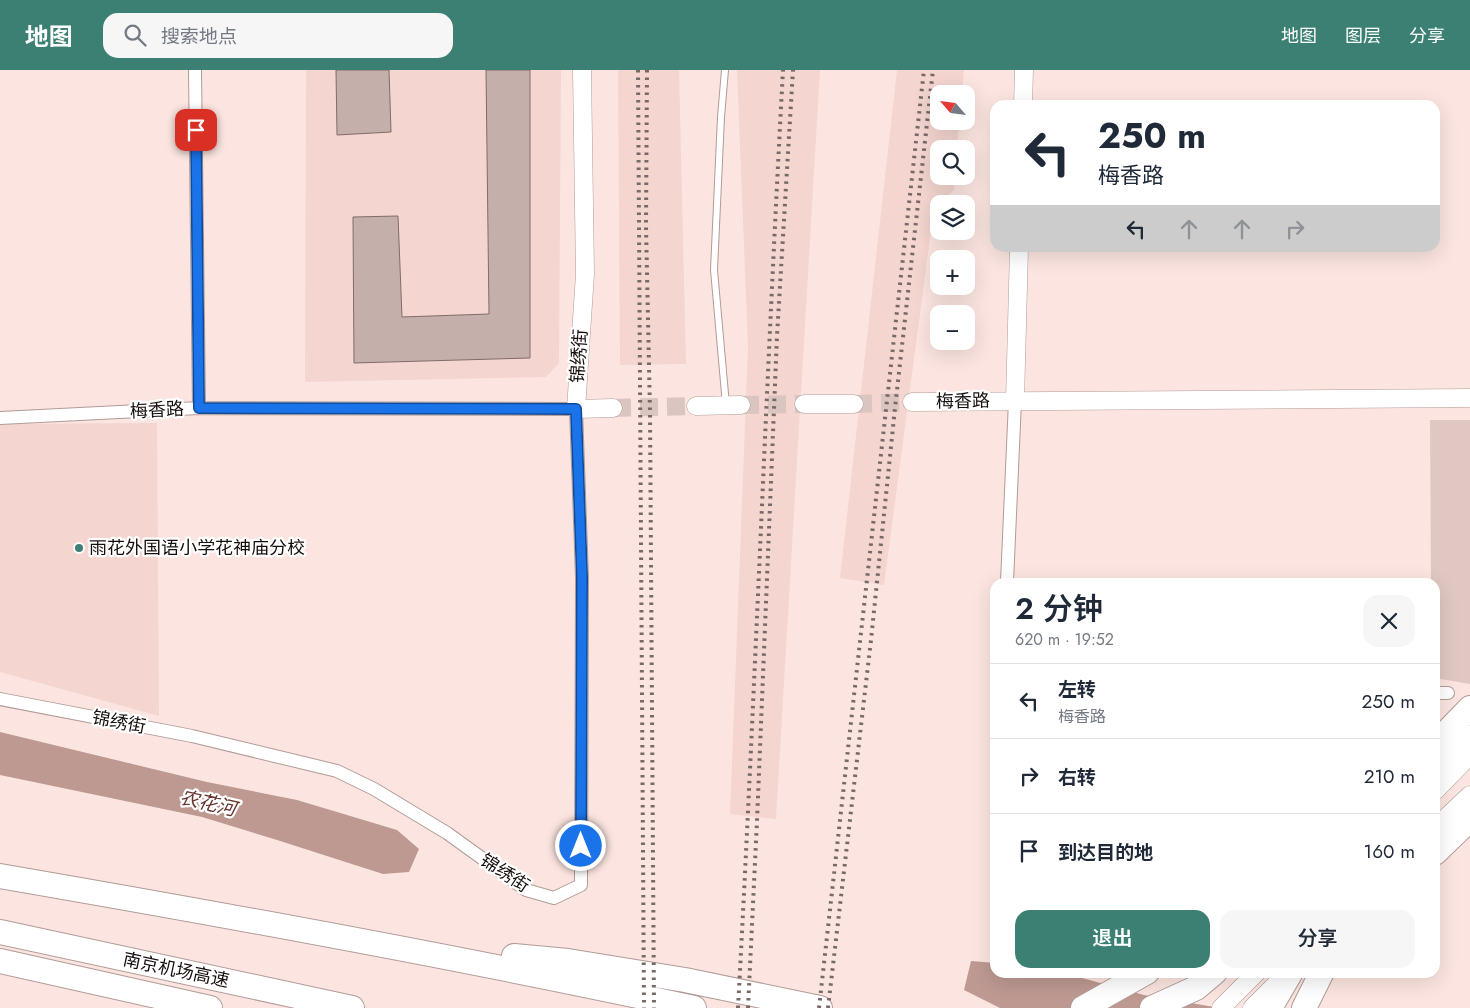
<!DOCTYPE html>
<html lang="zh">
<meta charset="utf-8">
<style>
:root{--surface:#fff;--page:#f6f6f7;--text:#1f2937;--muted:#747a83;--line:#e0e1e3;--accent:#3c8074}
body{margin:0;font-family:Jost,"Noto Sans SC",sans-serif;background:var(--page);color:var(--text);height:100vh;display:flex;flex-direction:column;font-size:19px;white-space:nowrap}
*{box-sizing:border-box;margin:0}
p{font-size:16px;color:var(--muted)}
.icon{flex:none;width:28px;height:28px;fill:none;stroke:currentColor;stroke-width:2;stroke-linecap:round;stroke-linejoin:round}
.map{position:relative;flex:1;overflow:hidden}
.panel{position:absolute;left:990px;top:508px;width:450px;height:400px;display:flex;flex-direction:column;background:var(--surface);border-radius:15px;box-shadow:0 5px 20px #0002}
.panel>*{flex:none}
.top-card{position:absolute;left:990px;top:30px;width:450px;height:152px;border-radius:15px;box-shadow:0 5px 20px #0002;background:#fff;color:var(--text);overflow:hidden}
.needle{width:32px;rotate:298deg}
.controls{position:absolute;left:930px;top:15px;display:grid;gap:10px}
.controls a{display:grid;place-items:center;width:45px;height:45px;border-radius:10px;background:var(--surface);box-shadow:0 5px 20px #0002;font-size:25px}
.pin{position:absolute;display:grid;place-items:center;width:42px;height:42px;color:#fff;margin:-21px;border-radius:10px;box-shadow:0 2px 8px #0006}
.me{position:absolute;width:55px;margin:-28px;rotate:0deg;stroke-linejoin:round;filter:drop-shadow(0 0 4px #0008)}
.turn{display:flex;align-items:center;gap:18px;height:105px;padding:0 25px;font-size:22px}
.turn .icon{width:65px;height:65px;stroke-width:2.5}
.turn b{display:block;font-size:35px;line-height:42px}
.lanes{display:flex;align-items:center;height:48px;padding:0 25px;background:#0003;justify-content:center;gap:25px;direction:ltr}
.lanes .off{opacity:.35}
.round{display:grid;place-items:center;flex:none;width:52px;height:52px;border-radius:15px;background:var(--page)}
.head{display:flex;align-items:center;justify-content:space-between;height:85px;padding:0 25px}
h1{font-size:30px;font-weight:600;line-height:38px}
.button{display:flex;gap:10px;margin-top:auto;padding:10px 25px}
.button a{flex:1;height:58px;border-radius:15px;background:var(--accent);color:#fff;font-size:20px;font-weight:600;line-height:58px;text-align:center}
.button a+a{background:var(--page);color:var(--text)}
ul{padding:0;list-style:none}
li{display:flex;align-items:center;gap:15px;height:75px;padding:0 25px;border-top:1px solid var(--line)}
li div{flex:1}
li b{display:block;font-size:19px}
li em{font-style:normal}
header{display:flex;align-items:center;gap:30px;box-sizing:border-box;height:70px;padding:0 25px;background:var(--accent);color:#fff}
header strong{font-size:24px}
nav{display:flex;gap:28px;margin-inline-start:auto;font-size:18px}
.search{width:350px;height:45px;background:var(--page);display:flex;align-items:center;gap:12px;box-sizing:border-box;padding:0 18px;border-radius:15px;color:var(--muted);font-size:19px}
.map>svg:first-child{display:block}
.built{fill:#f4d5cf}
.green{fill:#e0c7c2}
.water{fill:#bd9992}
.building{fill:#c5afaa;stroke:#816c69}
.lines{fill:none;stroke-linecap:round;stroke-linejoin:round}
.secondary-tunnel{stroke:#dac5c0;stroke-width:18;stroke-dasharray:18 9;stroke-linecap:butt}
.lane-casing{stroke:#b19b97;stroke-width:8}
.street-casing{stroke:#b19b97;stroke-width:14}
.secondary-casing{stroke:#b19b97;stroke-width:19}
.highway-casing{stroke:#b19b97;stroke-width:26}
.lane{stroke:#fff;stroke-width:6}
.street{stroke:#fff;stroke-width:12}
.secondary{stroke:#fff;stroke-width:18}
.highway{stroke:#fff;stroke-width:24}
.rail{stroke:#776966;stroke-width:4;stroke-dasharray:2.5 5;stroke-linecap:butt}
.route-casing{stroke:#114b97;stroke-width:12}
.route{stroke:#1a73e8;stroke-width:9}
.poi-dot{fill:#3c8074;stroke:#fff;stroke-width:2}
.labels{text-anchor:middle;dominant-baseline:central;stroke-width:4.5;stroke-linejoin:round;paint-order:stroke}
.street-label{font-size:18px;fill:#170f0e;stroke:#fff}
.poi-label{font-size:18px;fill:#170f0e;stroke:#fff;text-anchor:start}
.water-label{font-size:19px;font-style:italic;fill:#65322a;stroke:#fff}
</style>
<header>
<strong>地图</strong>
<div class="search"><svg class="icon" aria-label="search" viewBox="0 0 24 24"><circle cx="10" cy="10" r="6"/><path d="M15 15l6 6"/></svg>搜索地点</div>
<nav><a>地图</a><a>图层</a><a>分享</a></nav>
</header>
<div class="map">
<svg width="1470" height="938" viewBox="0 0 1470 938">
<rect width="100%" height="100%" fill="#fce5e0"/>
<path class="built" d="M306 0H561L559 293 546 307 305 312Z
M618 0H679L686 294 620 295Z
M737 0H820L776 749 730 744 748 276Z
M897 0H964L962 24H939V51H959L957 79H939V106H955L954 120 934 138 884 515 840 508Z
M157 353 159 646 0 602V354Z"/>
<path class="green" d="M1430 350H1470V614L1435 608V512H1431Z"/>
<path class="water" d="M0 662 207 712 297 730 397 760 419 779 409 802 383 804 277 770 202 747 0 705Z
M971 891 995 893V902L1064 903 1144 925 1220 938H1000L964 920Z"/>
<path class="building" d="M336 0H389L391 62 337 65Z
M486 0H530V288L354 293 353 147 398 146 402 247 489 244Z"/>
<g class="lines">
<path class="secondary-tunnel" d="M854 334 912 332
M741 335 804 334
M613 338 696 336"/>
<g class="lane-casing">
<path id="lane" d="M725 0 721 47 714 200 726 335"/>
</g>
<g class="street-casing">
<path id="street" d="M195 0 199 338
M0 348 199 338 576 339 582 507 581 815 554 828 526 820 447 763 374 719 337 701 192 666 0 629
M1007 512 1015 331
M1435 623H1448"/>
</g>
<g class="secondary-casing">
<path id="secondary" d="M582 0 585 204 576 339 613 338
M1023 35 1024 0
M1015 331 1019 178
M912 332 1470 328
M804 334H854
M696 336 741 335
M1435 721 1470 685
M1435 758 1470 725
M1221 938 1257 902
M1252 938 1278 912"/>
</g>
<g class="highway-casing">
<path id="highway" d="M1435 674 1470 638
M1435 696 1453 678 1470 668
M1435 783 1470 749
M0 806C232 846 464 888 694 938
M0 862 352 938
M514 886 568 891 685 910 820 938
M0 891 210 938
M1083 938 1147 902
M1152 938 1196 918 1215 902
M1270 938 1291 902
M1304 938 1322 902"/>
</g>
<use href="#lane" class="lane"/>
<use href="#street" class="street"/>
<use href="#secondary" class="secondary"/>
<use href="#highway" class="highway"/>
<path class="rail" d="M638 0 644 938
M647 0 646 156 650 342 654 938
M738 938C755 625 766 313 783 0
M748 938 757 751 777 266 793 0
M819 938 924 0
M828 938 871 570 895 338 933 0"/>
</g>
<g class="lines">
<g class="route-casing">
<path id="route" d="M196 60 199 338 576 339 582 507 581 776"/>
</g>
<use href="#route" class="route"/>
</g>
<circle class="poi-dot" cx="79" cy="478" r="5"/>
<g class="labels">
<g class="street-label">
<text transform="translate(579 286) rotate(-86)">锦绣街</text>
<text transform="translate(963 331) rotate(-1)">梅香路</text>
<text transform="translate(157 340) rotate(-3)">梅香路</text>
<text transform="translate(119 652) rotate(11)">锦绣街</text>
<text transform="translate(505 803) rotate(33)">锦绣街</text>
<text transform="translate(176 900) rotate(12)">南京机场高速</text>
</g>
<g class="poi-label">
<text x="89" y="478">雨花外国语小学花神庙分校</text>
</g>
<g class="water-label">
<text transform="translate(208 733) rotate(13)">农花河</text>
</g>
</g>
</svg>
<div class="controls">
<a><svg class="needle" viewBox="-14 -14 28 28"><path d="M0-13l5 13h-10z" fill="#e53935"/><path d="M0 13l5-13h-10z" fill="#747a83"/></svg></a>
<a><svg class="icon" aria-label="search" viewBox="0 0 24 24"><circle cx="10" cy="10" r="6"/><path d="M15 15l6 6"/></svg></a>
<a><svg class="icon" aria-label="layers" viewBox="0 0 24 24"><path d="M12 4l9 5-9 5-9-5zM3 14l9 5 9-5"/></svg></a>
<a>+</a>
<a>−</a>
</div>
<div class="pin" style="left:196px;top:60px;background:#d93025"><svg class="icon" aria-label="arrive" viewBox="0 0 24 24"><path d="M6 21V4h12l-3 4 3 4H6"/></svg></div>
<svg class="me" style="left:581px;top:776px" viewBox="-20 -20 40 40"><circle r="17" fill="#1a73e8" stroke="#fff" stroke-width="3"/><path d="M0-11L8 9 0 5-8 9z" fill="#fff"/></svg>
<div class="top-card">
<div class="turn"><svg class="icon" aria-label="left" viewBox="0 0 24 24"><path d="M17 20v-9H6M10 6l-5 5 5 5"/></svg><div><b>250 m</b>梅香路</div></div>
<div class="lanes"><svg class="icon" aria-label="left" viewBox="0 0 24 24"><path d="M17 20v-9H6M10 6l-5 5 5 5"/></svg><svg class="icon off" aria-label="ahead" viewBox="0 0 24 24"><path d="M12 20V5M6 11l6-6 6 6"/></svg><svg class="icon off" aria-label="ahead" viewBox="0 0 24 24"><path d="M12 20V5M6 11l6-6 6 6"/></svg><svg class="icon off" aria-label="right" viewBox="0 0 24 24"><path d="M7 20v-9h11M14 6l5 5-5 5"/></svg></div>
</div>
<section class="panel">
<div class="head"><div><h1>2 分钟</h1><p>620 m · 19:52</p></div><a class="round"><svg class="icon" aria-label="close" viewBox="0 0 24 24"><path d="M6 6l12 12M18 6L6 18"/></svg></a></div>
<ul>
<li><svg class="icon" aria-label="left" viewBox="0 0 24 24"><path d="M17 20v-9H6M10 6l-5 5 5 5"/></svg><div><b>左转</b><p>梅香路</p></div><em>250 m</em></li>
<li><svg class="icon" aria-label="right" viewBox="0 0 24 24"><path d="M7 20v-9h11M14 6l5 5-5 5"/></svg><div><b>右转</b></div><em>210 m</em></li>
<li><svg class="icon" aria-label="arrive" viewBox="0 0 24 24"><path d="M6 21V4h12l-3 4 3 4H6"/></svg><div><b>到达目的地</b></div><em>160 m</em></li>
</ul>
<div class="button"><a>退出</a><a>分享</a></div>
</section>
</div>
